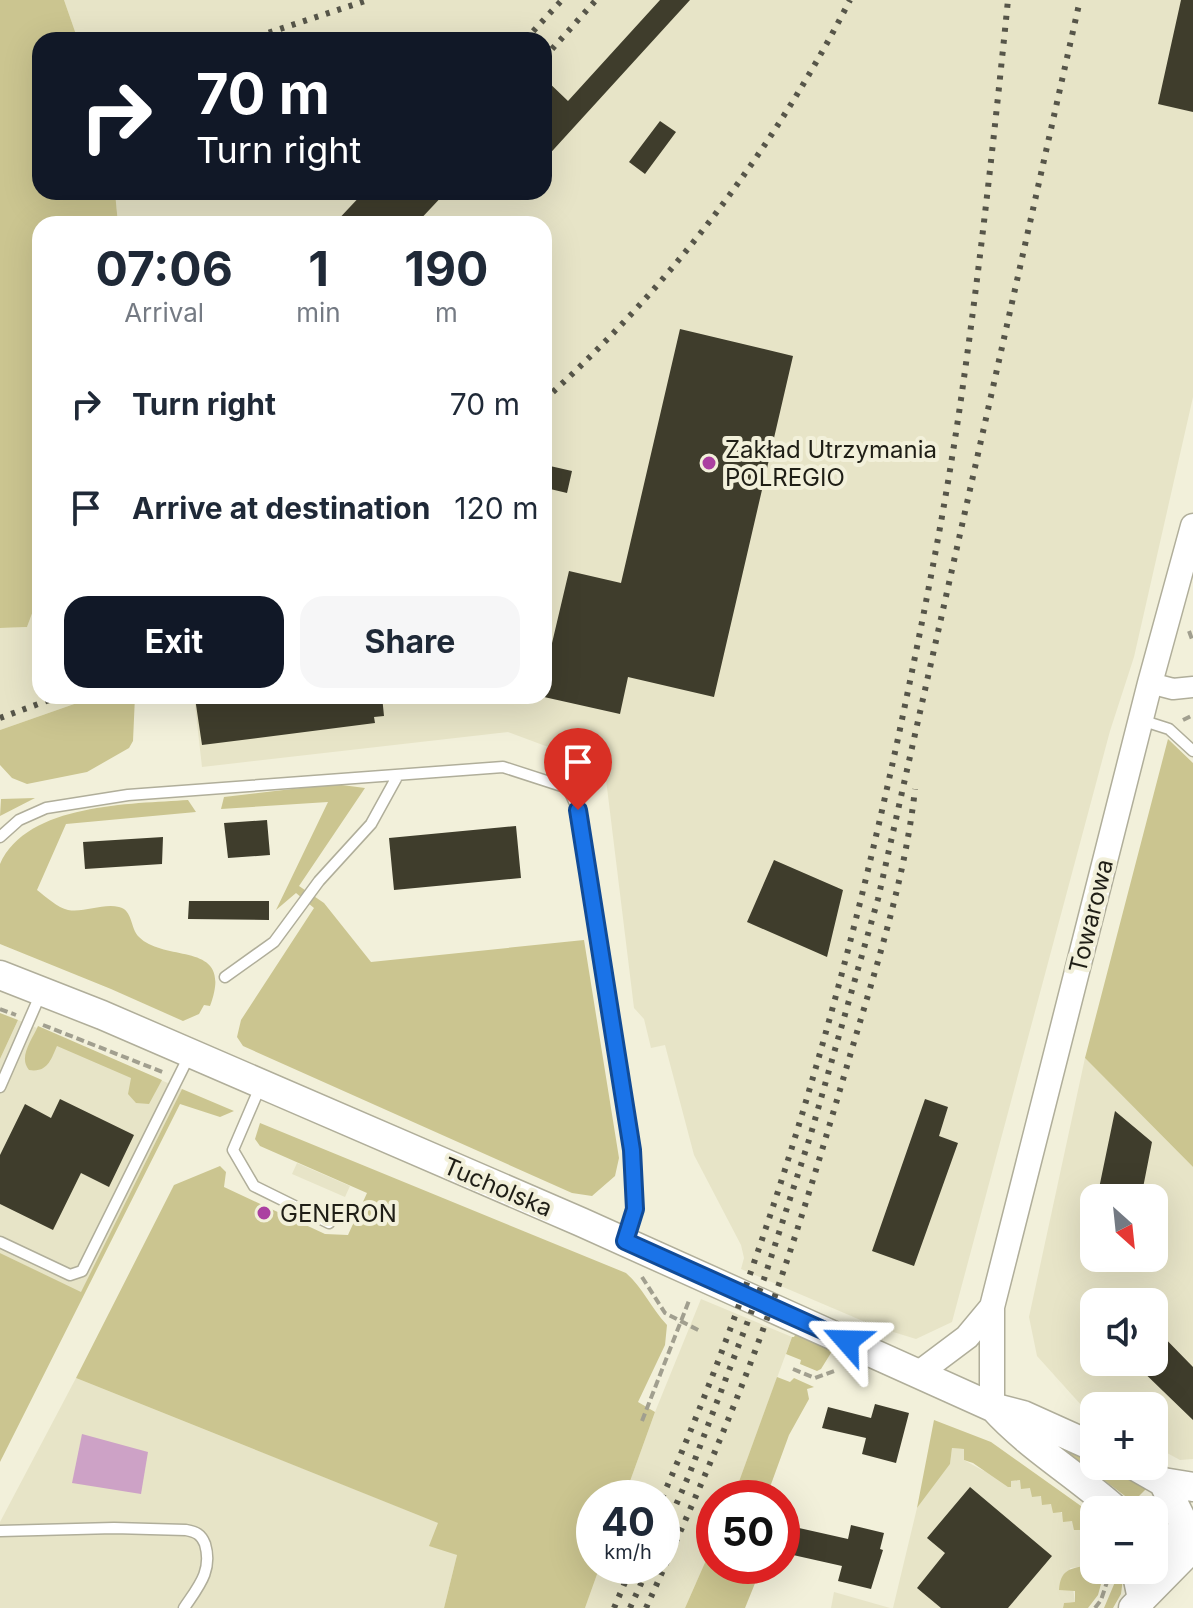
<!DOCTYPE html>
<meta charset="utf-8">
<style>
:root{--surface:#fff;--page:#f6f6f7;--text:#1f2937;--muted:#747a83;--accent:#111827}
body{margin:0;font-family:Inter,sans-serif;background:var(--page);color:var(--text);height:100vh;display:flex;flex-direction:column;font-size:30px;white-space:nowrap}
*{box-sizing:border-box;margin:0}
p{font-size:26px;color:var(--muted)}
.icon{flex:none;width:44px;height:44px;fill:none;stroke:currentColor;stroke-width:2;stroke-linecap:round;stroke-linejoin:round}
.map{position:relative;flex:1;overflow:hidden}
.details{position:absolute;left:32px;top:216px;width:520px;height:488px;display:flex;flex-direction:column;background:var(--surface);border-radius:24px;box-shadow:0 8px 32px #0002}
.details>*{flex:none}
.guide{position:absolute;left:32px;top:32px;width:520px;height:168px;border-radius:24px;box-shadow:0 8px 32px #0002;background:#111827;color:#fff;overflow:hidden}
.needle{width:52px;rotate:153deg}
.tools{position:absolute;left:1080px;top:1184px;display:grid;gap:16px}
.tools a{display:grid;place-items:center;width:88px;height:88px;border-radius:16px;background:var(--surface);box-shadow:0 8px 32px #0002;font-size:40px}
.speed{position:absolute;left:576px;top:1480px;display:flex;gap:16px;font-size:40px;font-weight:700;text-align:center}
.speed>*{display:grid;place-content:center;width:104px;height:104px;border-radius:50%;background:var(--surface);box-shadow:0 8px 32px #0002;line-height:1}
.speed small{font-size:20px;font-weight:400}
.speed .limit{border:12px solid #d22;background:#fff;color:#111}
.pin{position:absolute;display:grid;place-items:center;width:68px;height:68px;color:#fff;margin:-82px -34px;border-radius:50% 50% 50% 0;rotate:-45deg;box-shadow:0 0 8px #0007}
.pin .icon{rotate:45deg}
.me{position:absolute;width:88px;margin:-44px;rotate:295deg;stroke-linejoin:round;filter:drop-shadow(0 0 6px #0008)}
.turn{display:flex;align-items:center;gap:28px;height:168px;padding:0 32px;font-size:36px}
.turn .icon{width:104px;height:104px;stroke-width:2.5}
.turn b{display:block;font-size:56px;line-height:68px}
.eta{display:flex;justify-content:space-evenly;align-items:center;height:136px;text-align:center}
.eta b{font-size:48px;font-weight:700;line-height:56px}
.primary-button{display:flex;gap:16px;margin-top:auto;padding:16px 32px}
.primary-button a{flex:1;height:92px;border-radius:24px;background:var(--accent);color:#fff;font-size:32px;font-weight:700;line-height:92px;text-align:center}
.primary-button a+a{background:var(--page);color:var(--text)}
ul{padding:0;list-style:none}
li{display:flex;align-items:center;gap:24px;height:104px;padding:0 32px}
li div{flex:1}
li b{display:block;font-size:30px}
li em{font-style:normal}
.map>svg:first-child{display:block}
.built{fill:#e7e4c7;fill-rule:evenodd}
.green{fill:#cbc590}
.water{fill:#cda2c6}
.building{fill:#3f3d2c}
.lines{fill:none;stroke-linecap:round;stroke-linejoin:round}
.service-casing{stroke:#b0ae9a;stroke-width:13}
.minor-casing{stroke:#b0ae9a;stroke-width:23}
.tertiary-casing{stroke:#b0ae9a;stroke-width:27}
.secondary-casing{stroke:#b0ae9a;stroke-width:31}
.path{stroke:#a19f8f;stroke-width:4;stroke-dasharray:8 4;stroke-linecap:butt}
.service{stroke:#fff;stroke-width:10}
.minor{stroke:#fff;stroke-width:20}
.tertiary{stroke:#fff;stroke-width:24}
.secondary{stroke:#fff;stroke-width:28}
.rail{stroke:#565549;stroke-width:6;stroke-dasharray:4 8;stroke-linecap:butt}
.route-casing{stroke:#114b97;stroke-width:20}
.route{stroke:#1a73e8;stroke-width:14}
.poi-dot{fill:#ab40a1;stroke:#f2f0da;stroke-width:3}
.labels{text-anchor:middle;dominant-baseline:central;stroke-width:8;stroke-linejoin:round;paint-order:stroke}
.poi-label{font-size:24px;fill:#1f1e16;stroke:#f2f0da;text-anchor:start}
.street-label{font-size:24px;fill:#1f1e16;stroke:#f2f0da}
</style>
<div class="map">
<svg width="1193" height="1608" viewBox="0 0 1193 1608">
<rect width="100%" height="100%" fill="#f2f0da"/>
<path class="built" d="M64 0H1193V397L1134 657 1110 731 952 1322 916 1339 877 1327 741 1269 744 1258 741 1245 694 1155 665 1045 651 1048 644 1019 634 1008 604 763H559V751L508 732 202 767 194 696H544V224H118L115 192H544V40H78Z
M40 592V696H97L0 730V628L27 627Z
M18 1020 182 1089 81 1293 0 1253V1059Z
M1085 1058 1193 1167V1459L1180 1460 1154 1446V1406H1094V1413L1082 1406 1037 1356 1029 1317ZM1094 1198H1154V1258H1094ZM1094 1302H1154V1362H1094Z
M297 1163 350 1186 345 1197 292 1174Z
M701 1299 792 1337 733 1498H714V1542L685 1608H585L600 1566H662V1498H624L655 1412Z
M76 1378 439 1523 457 1555 444 1608H0V1522Z
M952 1448 964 1449V1460L982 1470 1011 1481 1020 1480 1082 1529 1086 1566 1070 1568 1075 1602 1064 1603 1063 1608H893L917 1508 950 1464Z
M834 1592 890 1608H831Z"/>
<path class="green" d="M0 0H64L78 40H40V192H115L118 224H40V592L27 627 0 628Z
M97 696H135L133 741 129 748 87 772 27 784 12 778 0 765V730Z
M1168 739 1193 763V1167L1085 1058Z
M334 784 365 788 299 886 324 903 371 962 584 940 619 1158 615 1176 592 1196 572 1193 243 1046 237 1037 241 1020 314 908 296 893 276 910 328 802 221 809 224 797Z
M35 798 0 816 1 799Z
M188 800 196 812 66 824 37 890C45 896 58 908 68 910 84 913 103 903 119 907 133 910 130 928 139 937 166 964 235 939 210 1006L204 1005 199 1014 183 1021 111 989 0 944V864C27 803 132 804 188 800Z
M0 1013 18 1020 0 1059Z
M38 1026 162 1080 149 1104 136 1103 128 1094 131 1078 57 1046C51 1059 48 1073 29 1070 18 1057 32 1040 38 1026Z
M182 1089 234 1111 220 1117 180 1104 0 1462V1253L81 1292Z
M260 1123 626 1273C643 1288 651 1308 667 1325L665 1345 638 1402 655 1412 624 1498H594V1566H600L585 1608H444L457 1555 429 1546 438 1523 76 1378 174 1185 220 1166 226 1172 224 1187 325 1234 348 1235 367 1193 260 1146 255 1139Z
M796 1333 834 1348 821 1369 817 1371 800 1364 801 1360 786 1354 792 1337H794Z
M777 1377 790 1382 794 1378 814 1387 807 1389 809 1399 789 1435 766 1498H733Z
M934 1420 991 1442 1088 1511 1094 1519V1570H1104V1573L1098 1595 1088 1608H1063L1064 1603 1075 1602V1591L1059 1590C1060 1571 1069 1568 1086 1566L1082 1530H1074L1072 1521 1063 1522 1062 1512 1053 1513 1051 1504 1042 1505 1041 1496 1032 1497 1030 1488 1021 1489 1020 1480 1011 1481V1487H1008L973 1463 964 1460V1449L952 1448 950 1464 917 1508Z
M1060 1447 1094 1457V1466H1112L1150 1485 1133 1502Z
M714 1542V1566H762L745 1608H685Z
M1116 1570H1124L1121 1594 1113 1608H1104L1115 1582Z"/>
<path class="water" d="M82 1434 148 1452 141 1494 72 1483Z"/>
<path class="building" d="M660 0H690L544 160V78L568 101Z
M1181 0H1193V112L1158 104Z
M660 121 676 132 645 174 629 162Z
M364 192H446L416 224H334Z
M680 329 793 356 714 697 628 677 620 714 544 697V677L569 571 621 583Z
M550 466 572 471 567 493 546 488Z
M217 696H382L384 716 374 717 375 723 202 745 195 698Z
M267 820 270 855 228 858 224 823Z
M516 826 521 878 394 890 389 838Z
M163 837 162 864 85 869 83 842Z
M774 860 843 890 827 957 747 922Z
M189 901H269V920L188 919Z
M60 1099 134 1135 109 1187 81 1173 53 1230 0 1204V1155L25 1104 51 1118Z
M925 1099 948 1107 939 1136 958 1143 914 1266 872 1251Z
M1115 1111 1152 1142 1141 1198H1097Z
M1154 1327 1193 1367V1420L1133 1362H1154Z
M875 1404 909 1413 896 1463 862 1454 866 1438 822 1428 828 1407 871 1418Z
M970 1487 1052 1556 1008 1608H941L917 1588 945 1553 927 1538Z
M851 1525 884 1533 880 1549 883 1550 871 1589 838 1581 842 1566 793 1555 799 1528 848 1539Z"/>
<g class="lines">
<g class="service-casing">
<path id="service" d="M1141 720 1169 729 1193 751
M0 837 19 820 46 808 128 795 503 767 568 788 578 810 632 1150 635 1209 625 1239
M225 977 274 942 319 881 371 824 398 775
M0 1087 41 993
M260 1087 233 1150 254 1186 329 1223
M0 1242 70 1275 82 1271 189 1056
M0 1531 114 1528 186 1530C196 1532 201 1534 205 1544 213 1571 198 1587 184 1608"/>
</g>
<g class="minor-casing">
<path id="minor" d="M1150 683 1173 689 1193 687"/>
</g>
<g class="tertiary-casing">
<path id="tertiary" d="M919 1373 967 1337 992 1307
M992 1407V1307L1150 683 1193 526"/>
</g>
<g class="secondary-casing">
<path id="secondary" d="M0 975 102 1015 581 1222 992 1407 1023 1415 1094 1447
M993 1407C1029 1447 1076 1474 1116 1510
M1135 1466 1163 1482 1193 1487
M1163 1482 1193 1542
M1154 1533 1171 1541 1193 1545
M1136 1570 1142 1599
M1133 1608 1193 1547"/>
</g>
<path class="path" d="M1189 631 1193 642
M1183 720 1193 715
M0 1009 16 1015
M43 1025 165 1073
M642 1277 665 1313 700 1331
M793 1369 815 1378 834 1371
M642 1421 690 1298
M1095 1608 1101 1600 1109 1576"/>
<use href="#service" class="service"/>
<use href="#minor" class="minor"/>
<use href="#tertiary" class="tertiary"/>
<use href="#secondary" class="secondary"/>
<path class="rail" d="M246 40 368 0
M525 40 562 0
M544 58 596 0
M544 400C670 287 773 150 850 0
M0 718 60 696
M662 1498C770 1252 844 991 900 729 924 615 947 500 963 385 981 257 995 129 1008 0
M662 1537 689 1475 764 1279 810 1137 878 899 1080 0
M614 1608 632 1566
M630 1608 649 1566
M646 1608C694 1502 742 1394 779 1284 805 1209 827 1134 849 1059 875 970 905 881 915 789"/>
</g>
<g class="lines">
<g class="route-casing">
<path id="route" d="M578 810 632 1150 635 1209 625 1241 847 1341"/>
</g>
<use href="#route" class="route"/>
</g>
<g class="poi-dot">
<circle cx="709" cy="463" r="8"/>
<circle cx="264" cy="1213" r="8"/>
</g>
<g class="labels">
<g class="poi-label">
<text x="725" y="449">Zakład Utrzymania<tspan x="725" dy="28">POLREGIO</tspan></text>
<text x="280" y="1213">GENERON</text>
</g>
<g class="street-label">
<text transform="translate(1091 916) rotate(-76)">Towarowa</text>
<text transform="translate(498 1187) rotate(23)">Tucholska</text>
</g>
</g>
</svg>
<div class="tools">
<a><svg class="needle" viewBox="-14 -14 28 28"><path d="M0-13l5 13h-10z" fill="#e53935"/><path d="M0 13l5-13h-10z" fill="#747a83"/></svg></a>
<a><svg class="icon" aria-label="sound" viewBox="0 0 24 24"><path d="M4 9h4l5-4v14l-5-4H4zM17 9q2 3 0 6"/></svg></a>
<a>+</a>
<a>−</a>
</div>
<div class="speed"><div>40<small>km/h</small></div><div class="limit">50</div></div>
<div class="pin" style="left:578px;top:810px;background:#d93025"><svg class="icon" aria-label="arrive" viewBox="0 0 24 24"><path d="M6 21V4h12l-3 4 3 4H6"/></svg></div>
<svg class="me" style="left:847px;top:1341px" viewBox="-20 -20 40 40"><path d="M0-17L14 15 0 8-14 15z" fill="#1a73e8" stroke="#fff" stroke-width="4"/></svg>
<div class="guide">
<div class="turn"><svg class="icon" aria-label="right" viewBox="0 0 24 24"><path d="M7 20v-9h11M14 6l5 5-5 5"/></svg><div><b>70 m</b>Turn right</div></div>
</div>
<section class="details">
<div class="eta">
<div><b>07:06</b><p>Arrival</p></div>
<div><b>1</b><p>min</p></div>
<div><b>190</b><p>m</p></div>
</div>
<ul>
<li><svg class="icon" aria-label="right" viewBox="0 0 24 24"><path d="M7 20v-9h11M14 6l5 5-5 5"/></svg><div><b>Turn right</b></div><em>70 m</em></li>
<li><svg class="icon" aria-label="arrive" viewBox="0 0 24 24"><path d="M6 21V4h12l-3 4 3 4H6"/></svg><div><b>Arrive at destination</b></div><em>120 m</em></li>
</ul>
<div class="primary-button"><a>Exit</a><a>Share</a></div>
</section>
</div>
